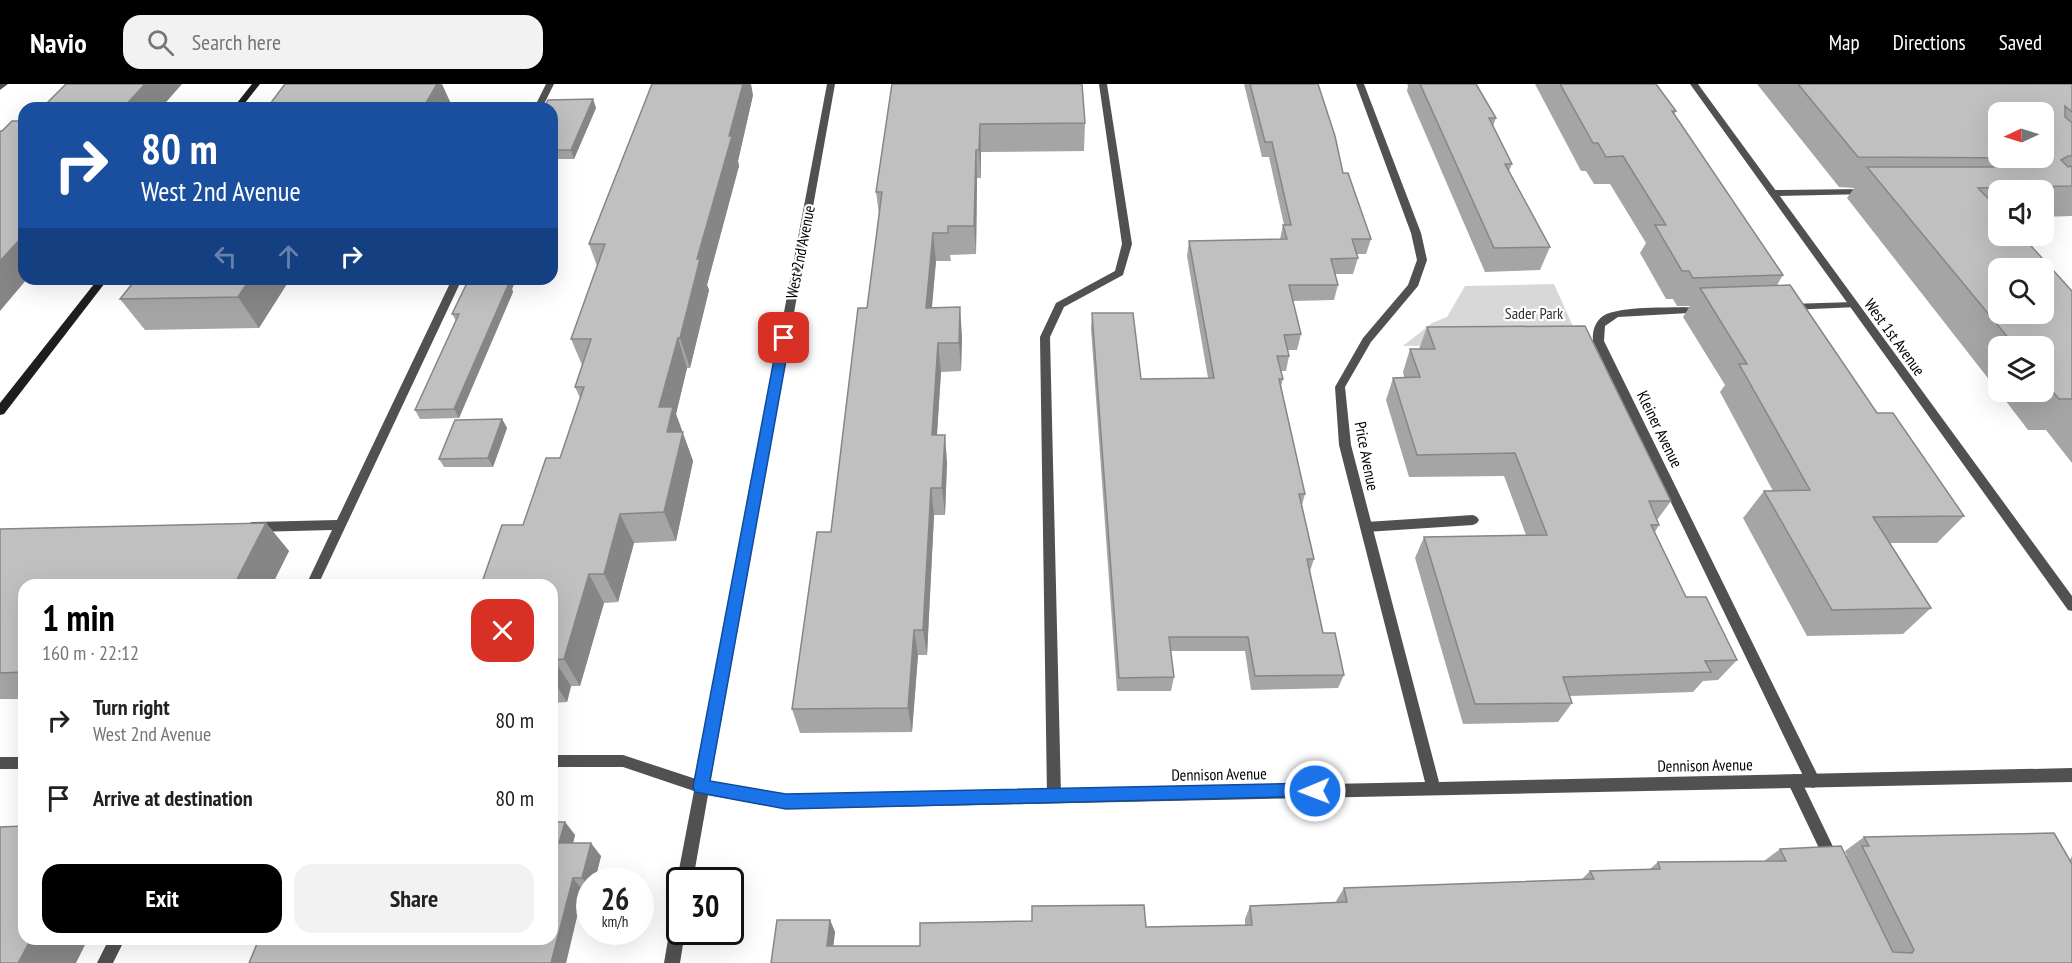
<!DOCTYPE html>
<meta charset="utf-8">
<style>
:root{--surface:#fff;--page:#f2f2f2;--text:#202124;--muted:#757577;--accent:#000}
body{margin:0;font-family:"PT Sans Narrow",sans-serif;background:var(--page);color:var(--text);height:100vh;display:flex;flex-direction:column;font-size:22px;white-space:nowrap}
*{box-sizing:border-box;margin:0}
p{font-size:20px;color:var(--muted)}
.icon{flex:none;width:33px;height:33px;fill:none;stroke:currentColor;stroke-width:2;stroke-linecap:round;stroke-linejoin:round}
.map{position:relative;flex:1;overflow:hidden}
.details{position:absolute;left:18px;top:495px;width:540px;height:366px;display:flex;flex-direction:column;background:var(--surface);border-radius:18px;box-shadow:0 6px 24px #0002}
.details>*{flex:none}
.guide{position:absolute;left:18px;top:18px;width:540px;height:183px;border-radius:18px;box-shadow:0 6px 24px #0002;background:#1a4fa0;color:#fff;overflow:hidden}
.needle{width:39px;rotate:266deg}
.controls{position:absolute;left:1988px;top:18px;display:grid;gap:12px}
.controls a{display:grid;place-items:center;width:66px;height:66px;border-radius:12px;background:var(--surface);box-shadow:0 6px 24px #0002;font-size:30px}
.speed{position:absolute;left:576px;top:783px;display:flex;gap:12px;font-size:30px;font-weight:700;text-align:center}
.speed>*{display:grid;place-content:center;width:78px;height:78px;border-radius:50%;background:var(--surface);box-shadow:0 6px 24px #0002;line-height:1}
.speed small{font-size:15px;font-weight:400}
.speed .limit{border:3px solid #111;border-radius:9px;background:#fff;color:#111}
.pin{position:absolute;display:grid;place-items:center;width:51px;height:51px;color:#fff;margin:-26px;border-radius:12px;box-shadow:0 3px 9px #0006}
.me{position:absolute;width:66px;margin:-33px;rotate:269deg;stroke-linejoin:round;filter:drop-shadow(0 0 4px #0008)}
.turn{display:flex;align-items:center;gap:21px;height:126px;padding:0 24px;font-size:27px}
.turn .icon{width:78px;height:78px;stroke-width:2.5}
.turn b{display:block;font-size:42px;line-height:51px}
.lanes{display:flex;align-items:center;height:57px;padding:0 24px;background:#0003;justify-content:center;gap:30px;direction:ltr}
.lanes .off{opacity:.35}
.round{display:grid;place-items:center;flex:none;width:63px;height:63px;border-radius:18px;background:var(--page)}
.headline{display:flex;align-items:center;justify-content:space-between;height:102px;padding:0 24px}
h1{font-size:36px;font-weight:800;line-height:45px;color:var(--accent)}
.action{display:flex;gap:12px;margin-top:auto;padding:12px 24px}
.action a{flex:1;height:69px;border-radius:18px;background:var(--accent);color:#fff;font-size:24px;font-weight:800;line-height:69px;text-align:center}
.action a+a{background:var(--page);color:var(--text)}
ul{padding:0;list-style:none}
li{display:flex;align-items:center;gap:18px;height:78px;padding:0 24px}
li div{flex:1}
li b{display:block;font-size:22px}
li em{font-style:normal}
header{display:flex;align-items:center;gap:36px;box-sizing:border-box;height:84px;padding:0 30px;background:var(--accent);color:#fff}
header strong{font-size:28px}
nav{display:flex;gap:33px;margin-inline-start:auto;font-size:21px}
.search{width:420px;height:54px;background:var(--page);display:flex;align-items:center;gap:15px;box-sizing:border-box;padding:0 21px;border-radius:18px;color:var(--muted);font-size:22px}
.map>svg:first-child{display:block}
.green{fill:#d8d8d8}
.lines{fill:none;stroke-linecap:round;stroke-linejoin:round}
.lane{fill:#515151;fill-rule:evenodd}
.street{fill:#515151;fill-rule:evenodd}
.secondary{fill:#1e1e1e;fill-rule:evenodd}
.wall{fill:#a5a5a5}
.shaded-wall{fill:#868686}
.building{fill:#c0c0c0;stroke:#868686;stroke-width:1.5;fill-rule:evenodd}
.route{fill:#1a73e8;stroke:#114b97;stroke-width:1.5}
.labels{text-anchor:middle;dominant-baseline:central;stroke-width:4.5;stroke-linejoin:round;paint-order:stroke}
.street-label{font-size:16px;fill:#000;stroke:#fff}
.park-label{font-size:16px;fill:#2f2f2f;stroke:#fff}
</style>
<header>
<strong>Navio</strong>
<div class="search"><svg class="icon" aria-label="search" viewBox="0 0 24 24"><circle cx="10" cy="10" r="6"/><path d="M15 15l6 6"/></svg>Search here</div>
<nav><a>Map</a><a>Directions</a><a>Saved</a></nav>
</header>
<div class="map">
<svg width="2072" height="879" viewBox="0 0 2072 879">
<rect width="100%" height="100%" fill="#fff"/>
<path class="green" d="M1554 200 1580 258 1403 262 1432 239 1447 233 1465 202Z"/>
<g class="lines">
<path class="lane" d="M0 0H8L0 6Z
M546 0H554L542 24H534Z
M1099 0H1107L1132 160 1123 191 1064 223 1050 253 1061 711 1059 716 1054 718 1049 716 1047 711 1040 253 1056 219 1115 187 1122 160Z
M1865 105 1868 106V110L1773 112 1768 109 1773 106Z
M452 195H462L318 501H306L332 446 252 448 248 446 246 443 248 440 252 438 337 436Z
M1854 218 1858 219V223L1789 226 1784 223 1789 220Z
M1703 223 1707 224V228L1618 233 1605 242 1604 257 1818 692 1820 697 1818 702 1813 704 1808 702 1593 257C1592 247 1595 238 1603 232 1619 221 1681 224 1703 223Z
M1473 431 1477 433 1479 436 1477 439 1473 441 1366 448 1362 446 1360 443 1362 440 1366 438Z
M1794 690 1799 692 1838 773 1840 778 1838 783 1833 785 1828 783 1787 697 1789 692Z
M109 855H125L113 879H97Z"/>
<path class="street" d="M827 0H835L710 698 786 711 1425 698 1339 361 1335 303 1363 254 1408 201 1417 176 1411 149 1356 0H1364L1421 149 1427 176 1418 202 1371 258 1345 303 1351 361 1439 698 2072 684V698L786 725 708 711 693 796H680V801L677 796 694 707 623 683H552V671H623L696 695Z
M1690 0H1698L2072 512V527L2068 526Z
M0 673H24V685H0Z
M680 825V848H685L680 879H664L672 832 675 827Z"/>
<path class="secondary" d="M252 0H260L241 24H233Z
M98 195H108L4 330 0 331V319Z"/>
</g>
<path class="wall" d="M892 0 1085 39 1084 67 981 68V94H977L976 170 950 171 951 177H936L932 224 962 252 961 287 941 288 937 351 947 378 945 431H934L927 571H918L912 648 800 649 792 625 831 448 867 224 879 130 876 108Z
M1244 0H1318L1343 89 1371 155 1366 170H1356L1358 174 1353 190H1335L1338 201 1334 216 1293 217 1301 250 1297 266H1288L1289 272 1286 287H1281L1283 295 1281 302 1305 410 1302 421 1314 475 1310 487 1323 549 1344 591 1338 604 1251 606 1245 567H1171L1174 593 1171 607H1117L1091 245 1092 229 1141 295 1208 294 1187 172 1189 157 1280 155 1283 141H1284L1269 73H1262Z
M1407 0H1476L1496 34 1493 42 1512 80 1509 87 1550 163 1540 186 1485 188 1407 7 1408 2Z
M1535 0H1656L1676 27 1674 31 1783 191 1777 201 1877 329 1964 432 1937 459H1890L1931 524 1903 550 1807 552 1743 434 1764 407H1773L1720 308 1725 301 1683 233 1690 222H1677L1673 215H1666L1640 169 1646 159 1610 100H1594L1586 87H1581Z
M1757 0H2072V132L2043 133V106H1998V152L2072 207V379L2046 346H2028L1999 308H2043V262H1998V307L1847 114 1854 104 1839 103Z
M753 11 738 77 739 82 707 201 709 206 690 284H687L676 330 693 377 676 457 634 459 618 518 604 519 580 602H571L567 618 552 619V501L523 441 560 374 580 314 575 303 582 281 571 255 597 182 589 160Z
M593 15 596 24 574 75H552V24Z
M136 195H290L259 244 145 246 120 215Z
M469 195H516L512 205 513 208 459 334 420 335 415 326 456 237 452 230Z
M1427 243 1671 417 1657 436 1659 441 1655 448 1686 513 1737 576 1718 596 1703 597 1693 608 1570 612 1572 619 1558 638 1463 640 1415 474 1424 453 1526 451 1504 392 1409 393 1386 316 1393 294 1404 293 1403 288 1410 265H1419Z
M502 335 507 344 493 383H444L439 375Z
M266 439 289 467 272 501H24V615H0V445Z
M565 738 575 751 573 759 601 772 595 796H590V807H583L566 879H249Z
M1864 753 2070 776 2072 772V879H771L830 836 835 848 833 862H920L1146 843 1245 841V835L1250 822 1337 818 1336 817 1344 804 1581 796 1590 787 1650 785 1658 778 1764 777 1780 765 1846 773 1847 772 1845 767Z"/>
<path class="shaded-wall" d="M145 0H182L161 24H123Z
M437 0H442L453 24H423Z
M743 0H751L753 11 738 77 739 82 707 201 709 206 690 284 680 254 697 175Z
M593 15 596 24 574 75 571 66Z
M980 40 981 68V94L979 66Z
M976 66 977 94 976 170 974 142Z
M933 149 936 177 929 252 926 224Z
M24 151V195H27L0 227V177Z
M250 195H290L259 244 238 213Z
M508 195H516L512 205 513 208 459 334 454 325Z
M960 223 962 252 961 287 959 259Z
M678 254 687 284 676 330 693 377 676 457 664 428 667 348 659 323Z
M938 259 941 288 935 379 932 351Z
M502 335 507 344 493 383 488 374Z
M945 351 947 378 945 431 942 404Z
M931 404 934 431 927 571 923 546Z
M620 430 634 459 618 518 604 490Z
M266 439 289 467 272 501H234Z
M589 490 604 519 580 602 564 575Z
M914 546 918 571 912 648 908 624Z
M554 576 571 602 567 618 552 594V585Z
M565 738 575 751 570 772 559 759Z
M591 759 601 772 595 796H590V803L582 794Z
M573 794 583 807 566 879H551Z
M830 836 835 848 832 874 827 862Z
M31 855H88L76 879H18Z"/>
<path class="building" d="M66 0H145L123 24H42Z
M285 0H437L423 24H267Z
M652 0H743L729 52H732L697 175H700L680 254H678L659 323H673L667 348H683L664 428 620 430 604 490H589L564 575 554 576 552 585V501H481L502 441H523L546 374H560L584 303H575L591 255H571L605 160H589Z
M892 0H1082L1085 39 980 40 979 66H976L974 142H948V149H933L926 224 960 223 959 259H938L932 351H945L942 404H931L923 546H914L908 624 792 625 817 448H831L858 224H867L882 108H876Z
M1250 0H1318L1335 52 1343 89H1348L1371 155H1352L1358 174 1331 175 1338 201H1289L1301 250 1284 251 1289 272H1277L1283 295H1279L1305 410H1299L1314 475H1307L1323 549H1335L1344 591 1255 592 1248 553H1169L1174 593 1119 594 1092 229H1133L1141 295 1214 294 1189 157 1287 155 1283 141H1291L1272 58H1265Z
M1420 0H1476L1496 34H1489L1512 80H1505L1550 163 1494 164Z
M1560 0H1656L1676 27H1672L1783 191 1693 194 1689 187H1682L1655 141H1666L1623 72 1606 73 1598 59H1593Z
M1798 0H2072V28L2065 22V33L2072 39V72H2068L2061 76 2068 83 2072 82V102L1978 104 1998 125V152H2022L2072 207V315H2059L2043 296V262H2015L1867 83H2022L2028 74 1858 73ZM1998 28H2043V74H1998ZM1998 184H2043V230H1998Z
M593 15 571 66H552V24H544L548 16Z
M12 37H24V151L0 177V47H2Z
M136 195H250L238 213 120 215Z
M469 195H508L507 198 509 199 454 325 415 326 459 230H452Z
M1790 201 1877 329H1893L1964 432 1873 433 1931 524 1832 526 1764 407 1810 406 1739 280H1747L1700 204Z
M1585 242 1671 417H1649L1659 441H1651L1686 513H1706L1737 576 1705 577 1711 588 1563 593 1572 619 1475 620 1424 453 1547 451 1515 369 1417 371 1393 294 1420 293 1410 265H1435L1427 243Z
M502 335 488 374 439 375 455 336Z
M266 439 234 501H24V588L0 589V445Z
M552 738H565L559 759H591L582 794H573L551 879H249L259 855H552Z
M24 742V855H31L18 879H0V743Z
M2054 749 2072 780V879H771L777 836H830L827 862H920V839L1032 837V822L1144 821 1146 843 1252 841 1250 822 1347 818 1344 804 1594 795 1590 787 1660 785 1658 778 1786 777 1780 765 1841 762 1893 868 1912 869 1914 866 1862 762H1869L1864 753Z"/>
<path class="route" d="M784 250 790 254 710 697 786 710 1315 699 1321 701 1323 707 1321 712 786 725 695 708 693 703 778 254Z"/>
<g class="labels">
<g class="street-label">
<text transform="translate(800 168) rotate(-79)">West 2nd Avenue</text>
<text transform="translate(1895 253) rotate(54)">West 1st Avenue</text>
<text transform="translate(1660 345) rotate(64)">Kleiner Avenue</text>
<text transform="translate(1367 372) rotate(79)">Price Avenue</text>
<text transform="translate(1705 681) rotate(-1)">Dennison Avenue</text>
<text transform="translate(1219 690) rotate(-1)">Dennison Avenue</text>
</g>
<g class="park-label">
<text x="1534" y="229">Sader Park</text>
</g>
</g>
</svg>
<div class="controls">
<a><svg class="needle" viewBox="-14 -14 28 28"><path d="M0-13l5 13h-10z" fill="#e53935"/><path d="M0 13l5-13h-10z" fill="#757577"/></svg></a>
<a><svg class="icon" aria-label="sound" viewBox="0 0 24 24"><path d="M4 9h4l5-4v14l-5-4H4zM17 9q2 3 0 6"/></svg></a>
<a><svg class="icon" aria-label="search" viewBox="0 0 24 24"><circle cx="10" cy="10" r="6"/><path d="M15 15l6 6"/></svg></a>
<a><svg class="icon" aria-label="layers" viewBox="0 0 24 24"><path d="M12 4l9 5-9 5-9-5zM3 14l9 5 9-5"/></svg></a>
</div>
<div class="speed"><div>26<small>km/h</small></div><div class="limit">30</div></div>
<div class="pin" style="left:784px;top:254px;background:#d93025"><svg class="icon" aria-label="arrive" viewBox="0 0 24 24"><path d="M6 21V4h12l-3 4 3 4H6"/></svg></div>
<svg class="me" style="left:1315px;top:707px" viewBox="-20 -20 40 40"><circle r="17" fill="#1a73e8" stroke="#fff" stroke-width="3"/><path d="M0-11L8 9 0 5-8 9z" fill="#fff"/></svg>
<div class="guide">
<div class="turn"><svg class="icon" aria-label="right" viewBox="0 0 24 24"><path d="M7 20v-9h11M14 6l5 5-5 5"/></svg><div><b>80 m</b>West 2nd Avenue</div></div>
<div class="lanes"><svg class="icon off" aria-label="left" viewBox="0 0 24 24"><path d="M17 20v-9H6M10 6l-5 5 5 5"/></svg><svg class="icon off" aria-label="ahead" viewBox="0 0 24 24"><path d="M12 20V5M6 11l6-6 6 6"/></svg><svg class="icon" aria-label="right" viewBox="0 0 24 24"><path d="M7 20v-9h11M14 6l5 5-5 5"/></svg></div>
</div>
<section class="details">
<div class="headline"><div><h1>1 min</h1><p>160 m · 22:12</p></div><a class="round" style="background:#d93025;color:#fff"><svg class="icon" aria-label="close" viewBox="0 0 24 24"><path d="M6 6l12 12M18 6L6 18"/></svg></a></div>
<ul>
<li><svg class="icon" aria-label="right" viewBox="0 0 24 24"><path d="M7 20v-9h11M14 6l5 5-5 5"/></svg><div><b>Turn right</b><p>West 2nd Avenue</p></div><em>80 m</em></li>
<li><svg class="icon" aria-label="arrive" viewBox="0 0 24 24"><path d="M6 21V4h12l-3 4 3 4H6"/></svg><div><b>Arrive at destination</b></div><em>80 m</em></li>
</ul>
<div class="action"><a>Exit</a><a>Share</a></div>
</section>
</div>
